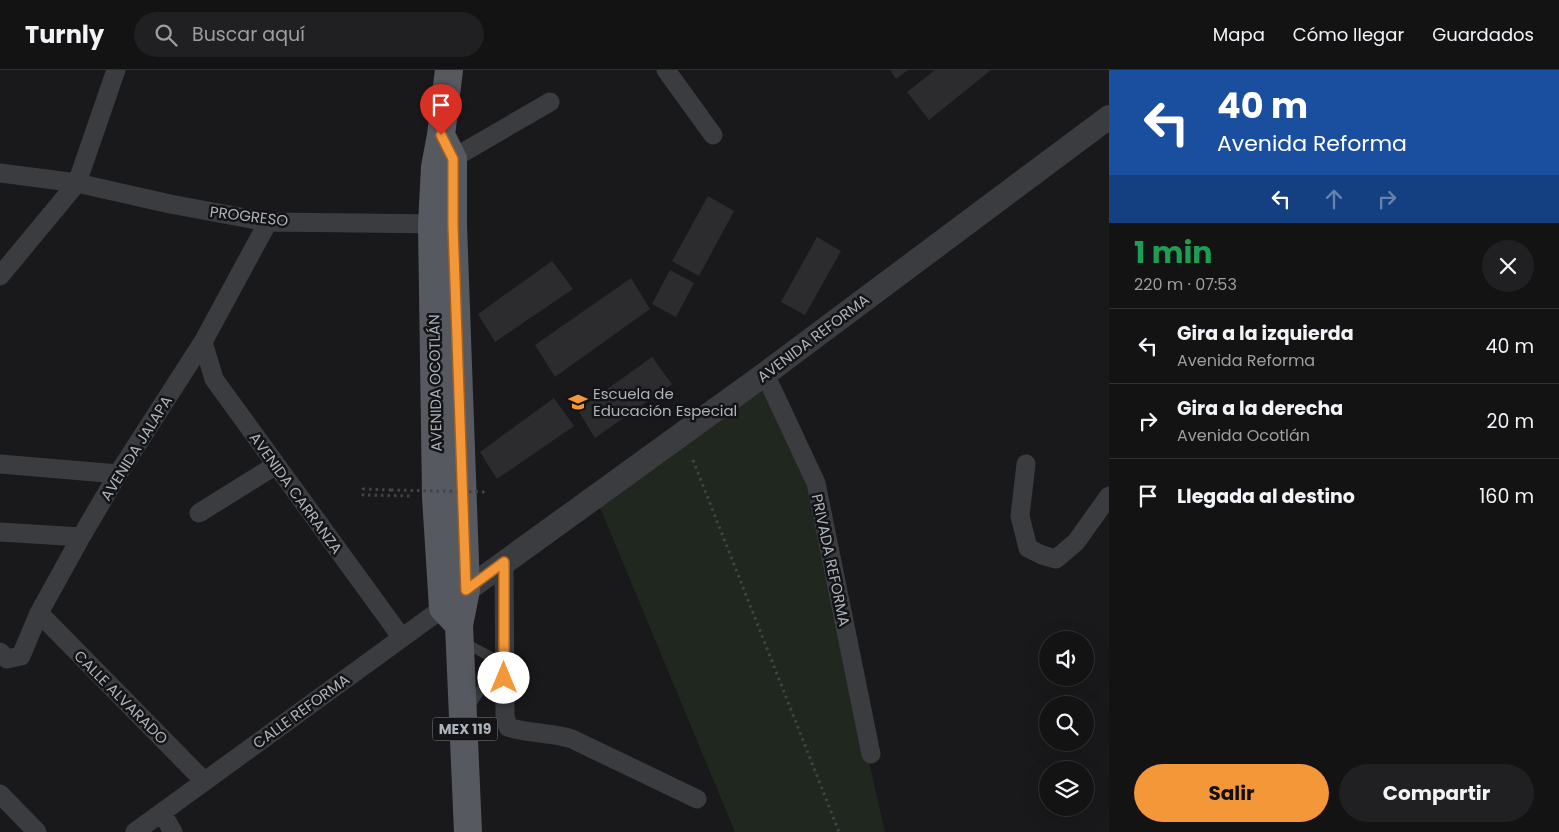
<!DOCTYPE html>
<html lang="es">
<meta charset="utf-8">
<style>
:root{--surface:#131314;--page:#202022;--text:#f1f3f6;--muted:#9d9ea0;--line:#323234;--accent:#f49738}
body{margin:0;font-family:Poppins,sans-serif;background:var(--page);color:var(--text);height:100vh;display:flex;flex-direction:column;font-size:19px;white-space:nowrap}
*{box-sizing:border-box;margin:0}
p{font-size:16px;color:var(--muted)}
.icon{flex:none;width:28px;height:28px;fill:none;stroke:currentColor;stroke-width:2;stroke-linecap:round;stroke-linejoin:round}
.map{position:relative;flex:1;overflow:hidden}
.sheet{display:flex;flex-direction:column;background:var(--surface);width:450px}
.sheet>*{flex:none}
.banner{background:#1a4fa0;color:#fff;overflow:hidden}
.fabs{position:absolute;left:1039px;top:561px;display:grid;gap:10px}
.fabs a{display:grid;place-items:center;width:55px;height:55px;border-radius:50%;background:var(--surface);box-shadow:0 5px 20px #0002,0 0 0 1px var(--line);font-size:25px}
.pin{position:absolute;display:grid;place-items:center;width:42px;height:42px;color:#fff;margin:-51px -21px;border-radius:50% 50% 50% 0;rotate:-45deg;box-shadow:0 0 5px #0007}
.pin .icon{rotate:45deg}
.me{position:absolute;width:55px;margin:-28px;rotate:0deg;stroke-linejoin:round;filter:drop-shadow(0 0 4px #0008)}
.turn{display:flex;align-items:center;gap:18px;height:105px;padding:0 25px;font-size:22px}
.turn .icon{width:65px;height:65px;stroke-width:2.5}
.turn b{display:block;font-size:35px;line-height:42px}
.lanes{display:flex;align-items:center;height:48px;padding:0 25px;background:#0003;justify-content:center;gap:25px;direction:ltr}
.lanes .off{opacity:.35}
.round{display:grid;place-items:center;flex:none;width:52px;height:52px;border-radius:26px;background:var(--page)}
.summary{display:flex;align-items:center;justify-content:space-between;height:85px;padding:0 25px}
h1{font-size:30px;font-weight:700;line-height:38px;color:#1e9e55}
.cta{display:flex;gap:10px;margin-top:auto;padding:10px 25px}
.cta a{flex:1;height:58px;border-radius:30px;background:var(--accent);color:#111;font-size:20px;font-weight:700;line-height:58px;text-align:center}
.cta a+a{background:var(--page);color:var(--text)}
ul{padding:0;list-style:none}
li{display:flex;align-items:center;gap:15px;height:75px;padding:0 25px;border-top:1px solid var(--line)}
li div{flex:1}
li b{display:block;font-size:19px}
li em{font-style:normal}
header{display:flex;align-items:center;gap:30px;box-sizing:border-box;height:70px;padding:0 25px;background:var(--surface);border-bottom:1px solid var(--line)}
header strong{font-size:24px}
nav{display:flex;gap:28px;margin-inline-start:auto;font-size:18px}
.search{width:350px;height:45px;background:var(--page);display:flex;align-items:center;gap:12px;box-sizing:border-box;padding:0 18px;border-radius:28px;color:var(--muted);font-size:19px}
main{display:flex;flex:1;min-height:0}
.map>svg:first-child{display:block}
.green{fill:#1f271f}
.building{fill:#2c2c2f}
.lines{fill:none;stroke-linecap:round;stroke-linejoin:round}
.path{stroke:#404347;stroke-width:3;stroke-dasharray:2.5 4;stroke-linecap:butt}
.service{stroke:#3a3c40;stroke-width:10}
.minor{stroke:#3a3c40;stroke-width:19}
.tertiary{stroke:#3a3c40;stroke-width:24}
.primary{stroke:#56595f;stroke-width:28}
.path-bridge{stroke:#404347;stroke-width:3;stroke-dasharray:2.5 4;stroke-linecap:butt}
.route-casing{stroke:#9f6224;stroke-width:12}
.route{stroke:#f49738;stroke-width:9}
.labels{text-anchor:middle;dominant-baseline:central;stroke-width:5;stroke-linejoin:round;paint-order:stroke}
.shield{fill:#141416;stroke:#7e838a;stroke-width:1}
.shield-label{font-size:14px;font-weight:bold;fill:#abb3bb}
.street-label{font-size:15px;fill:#abb3bb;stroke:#141416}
.poi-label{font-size:15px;fill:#abb3bb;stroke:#141416;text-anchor:start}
</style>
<header>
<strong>Turnly</strong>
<div class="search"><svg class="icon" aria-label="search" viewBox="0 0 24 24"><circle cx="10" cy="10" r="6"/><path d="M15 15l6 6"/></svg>Buscar aquí</div>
<nav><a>Mapa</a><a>Cómo llegar</a><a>Guardados</a></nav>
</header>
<main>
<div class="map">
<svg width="1109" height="762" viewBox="0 0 1109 762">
<rect width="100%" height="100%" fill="#19191b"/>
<path class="green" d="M764 316 806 412 885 762H735L599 435Z"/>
<path class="building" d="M890 0H908L896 9Z
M935 0H991L929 50 907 22Z
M708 126 734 141 699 206 672 191Z
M817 167 841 181 805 245 781 232Z
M552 191 573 219 495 272 478 244Z
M670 200 694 213 676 247 652 234Z
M631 208 650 239 555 307 535 275Z
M652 287 672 314 595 368 578 340Z
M554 328 574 356 497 409 480 382Z"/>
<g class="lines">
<path class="path" d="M693 390 839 762
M391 420 363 419V425L413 426"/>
<path class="service" d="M463 572 491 587 488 609 469 637"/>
<path class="minor" d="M666 0 713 65
M443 94 550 32
M0 103 77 113 170 134 268 152 444 154
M0 206 77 113 116 0
M203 272 214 309 402 568
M765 304 816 413 871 684
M0 394 118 404
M1026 394 1020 446 1028 478 1042 485 1056 489 1076 472 1109 426
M199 443 276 395
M0 462 81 467
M504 492 505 646 508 657C528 664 551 662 572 669L697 729
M39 543 204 711
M0 582 7 589 21 586 39 543 81 467 118 404 203 272 268 152
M0 724 37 762
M162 743 173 762
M135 762 443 538"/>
<path class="tertiary" d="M454 529 765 304 1109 47"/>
<path class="primary" d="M449 0 441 65 435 97 432 154 436 427 443 538 459 555
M441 65 453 89V155L466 520 459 555 468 762"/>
<path class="path-bridge" d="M391 420 486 422"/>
</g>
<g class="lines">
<g class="route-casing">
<path id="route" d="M441 65 453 89V155L466 520 504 492V608"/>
</g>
<use href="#route" class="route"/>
</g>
<defs>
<g id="school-bare" transform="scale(1.5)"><path d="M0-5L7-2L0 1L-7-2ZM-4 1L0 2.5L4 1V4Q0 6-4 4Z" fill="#f49738" stroke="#141416" stroke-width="2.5" paint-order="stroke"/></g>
</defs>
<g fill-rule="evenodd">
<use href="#school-bare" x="578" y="332"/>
</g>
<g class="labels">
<rect class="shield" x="432.5" y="647.5" width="65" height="23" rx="4"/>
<g class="shield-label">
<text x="465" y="659">MEX 119</text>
</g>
<g class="street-label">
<text transform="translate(249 146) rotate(7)">PROGRESO</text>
<text transform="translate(813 268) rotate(-37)">AVENIDA REFORMA</text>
<text transform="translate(435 313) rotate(-91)">AVENIDA OCOTLÁN</text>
<text transform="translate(136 378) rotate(-58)">AVENIDA JALAPA</text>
<text transform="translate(296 423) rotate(54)">AVENIDA CARRANZA</text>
<text transform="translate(831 490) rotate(78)">PRIVADA REFORMA</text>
<text transform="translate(121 627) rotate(45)">CALLE ALVARADO</text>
<text transform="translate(301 641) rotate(-36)">CALLE REFORMA</text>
</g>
<g class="poi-label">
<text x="593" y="323">Escuela de<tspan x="593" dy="17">Educación Especial</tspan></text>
</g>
</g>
</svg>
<div class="fabs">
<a><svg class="icon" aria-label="sound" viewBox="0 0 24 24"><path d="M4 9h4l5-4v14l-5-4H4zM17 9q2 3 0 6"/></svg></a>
<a><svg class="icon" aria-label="search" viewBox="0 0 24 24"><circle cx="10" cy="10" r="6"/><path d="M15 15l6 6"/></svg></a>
<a><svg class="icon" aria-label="layers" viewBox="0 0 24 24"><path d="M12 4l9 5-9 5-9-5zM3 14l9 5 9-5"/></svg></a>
</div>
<div class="pin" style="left:441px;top:65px;background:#d93025"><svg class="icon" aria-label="arrive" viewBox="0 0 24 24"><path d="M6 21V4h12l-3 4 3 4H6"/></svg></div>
<svg class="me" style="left:504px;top:608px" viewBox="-20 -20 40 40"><circle r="19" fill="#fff"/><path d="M0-13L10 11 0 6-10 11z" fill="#f49738"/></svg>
</div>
<section class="sheet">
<div class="banner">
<div class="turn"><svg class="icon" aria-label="left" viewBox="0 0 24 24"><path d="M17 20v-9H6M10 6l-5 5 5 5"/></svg><div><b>40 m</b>Avenida Reforma</div></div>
<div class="lanes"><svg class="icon" aria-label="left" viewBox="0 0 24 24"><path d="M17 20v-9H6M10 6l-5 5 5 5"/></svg><svg class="icon off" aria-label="ahead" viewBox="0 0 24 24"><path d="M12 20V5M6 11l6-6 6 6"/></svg><svg class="icon off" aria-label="right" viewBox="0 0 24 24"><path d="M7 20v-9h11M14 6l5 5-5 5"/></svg></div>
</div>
<div class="summary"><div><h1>1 min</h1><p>220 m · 07:53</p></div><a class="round"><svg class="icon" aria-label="close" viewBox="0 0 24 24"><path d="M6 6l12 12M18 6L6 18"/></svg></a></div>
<ul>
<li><svg class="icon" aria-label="left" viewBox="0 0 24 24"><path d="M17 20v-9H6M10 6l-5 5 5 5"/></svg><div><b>Gira a la izquierda</b><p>Avenida Reforma</p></div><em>40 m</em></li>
<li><svg class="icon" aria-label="right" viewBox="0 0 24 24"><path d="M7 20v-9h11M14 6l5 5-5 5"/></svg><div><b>Gira a la derecha</b><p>Avenida Ocotlán</p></div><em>20 m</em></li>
<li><svg class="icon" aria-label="arrive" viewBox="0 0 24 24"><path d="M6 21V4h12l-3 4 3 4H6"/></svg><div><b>Llegada al destino</b></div><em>160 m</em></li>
</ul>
<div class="cta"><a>Salir</a><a>Compartir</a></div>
</section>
</main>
